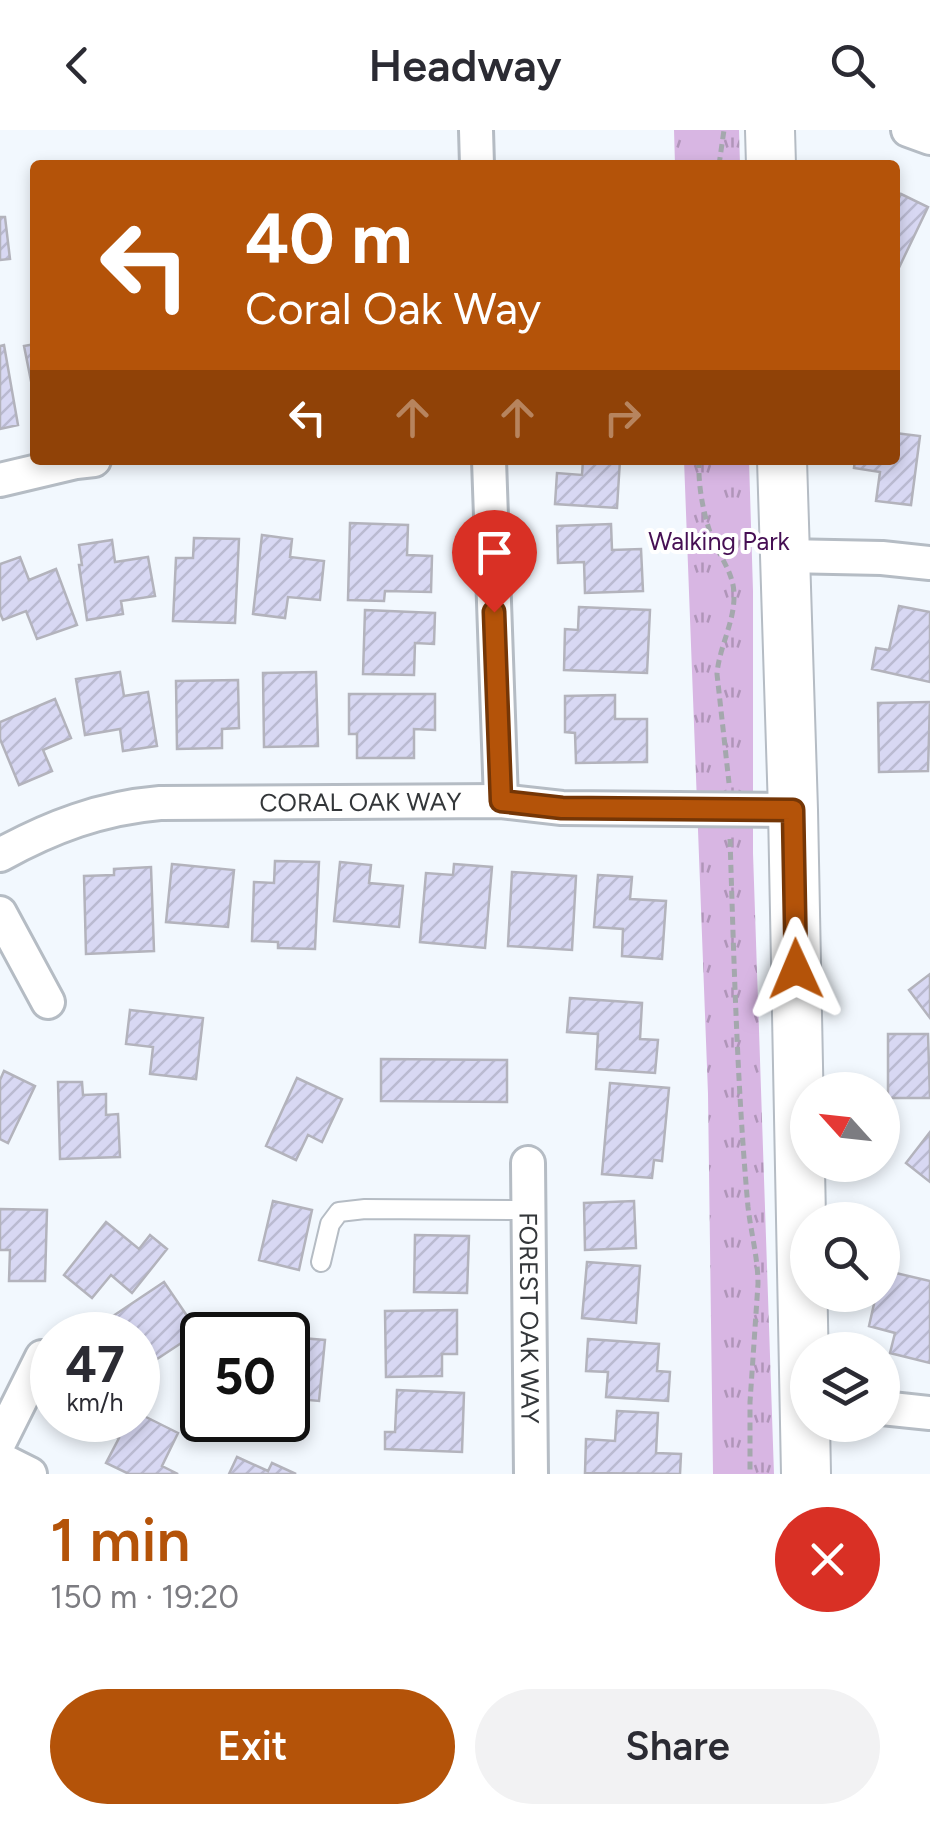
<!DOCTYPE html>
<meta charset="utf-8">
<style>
:root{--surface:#fff;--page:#f2f2f3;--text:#2b2b33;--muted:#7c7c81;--accent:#b45309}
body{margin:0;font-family:Figtree,sans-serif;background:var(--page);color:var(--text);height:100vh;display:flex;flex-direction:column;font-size:38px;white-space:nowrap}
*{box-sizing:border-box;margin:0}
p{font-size:32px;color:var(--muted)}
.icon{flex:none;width:55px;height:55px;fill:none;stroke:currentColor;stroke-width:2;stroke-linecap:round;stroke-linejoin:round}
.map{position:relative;height:1344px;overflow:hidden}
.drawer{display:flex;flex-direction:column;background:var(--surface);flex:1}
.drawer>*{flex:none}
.hud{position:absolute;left:30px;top:30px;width:870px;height:305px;border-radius:10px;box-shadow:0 5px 15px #0003;background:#b45309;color:#fff;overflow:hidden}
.needle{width:65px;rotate:297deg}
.tools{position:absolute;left:790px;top:942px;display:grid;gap:20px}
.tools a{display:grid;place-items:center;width:110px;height:110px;border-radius:50%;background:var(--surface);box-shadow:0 5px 15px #0003;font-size:50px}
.speed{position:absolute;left:30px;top:1182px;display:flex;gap:20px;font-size:50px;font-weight:700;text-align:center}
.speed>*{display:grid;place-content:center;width:130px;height:130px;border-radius:50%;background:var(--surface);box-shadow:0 5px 15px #0003;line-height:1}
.speed small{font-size:25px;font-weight:400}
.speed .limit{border:5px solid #111;border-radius:15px;background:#fff;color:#111}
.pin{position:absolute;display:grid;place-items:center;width:85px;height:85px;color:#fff;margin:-102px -42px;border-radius:50% 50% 50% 0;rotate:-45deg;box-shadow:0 0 10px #0007}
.pin .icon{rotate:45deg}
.me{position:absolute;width:110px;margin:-55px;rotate:359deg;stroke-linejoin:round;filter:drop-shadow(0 0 8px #0008)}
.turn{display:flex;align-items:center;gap:35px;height:210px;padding:0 50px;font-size:45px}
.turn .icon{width:130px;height:130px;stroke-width:2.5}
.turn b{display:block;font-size:70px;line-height:85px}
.lanes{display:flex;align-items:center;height:95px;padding:0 50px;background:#0003;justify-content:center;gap:50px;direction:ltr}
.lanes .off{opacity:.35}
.round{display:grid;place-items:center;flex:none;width:105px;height:105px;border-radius:52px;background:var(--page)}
.summary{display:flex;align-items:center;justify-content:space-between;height:170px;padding:0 50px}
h1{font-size:60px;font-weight:600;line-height:75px;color:var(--accent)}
.button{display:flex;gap:20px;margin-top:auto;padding:20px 50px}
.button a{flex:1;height:115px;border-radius:60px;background:var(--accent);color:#fff;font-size:40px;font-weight:600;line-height:115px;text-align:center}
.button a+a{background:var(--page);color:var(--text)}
header{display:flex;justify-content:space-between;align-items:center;height:130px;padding:0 50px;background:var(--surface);font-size:45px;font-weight:600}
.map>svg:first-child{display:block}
.grass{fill:url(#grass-tufts)}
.building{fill:url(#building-hatch);stroke:#b3b3bc;stroke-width:2.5}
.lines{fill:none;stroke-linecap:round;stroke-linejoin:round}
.service-casing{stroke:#b5bcc4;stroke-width:22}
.minor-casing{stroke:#b5bcc4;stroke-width:38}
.secondary-casing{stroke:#b5bcc4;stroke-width:52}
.path{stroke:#a4a8ad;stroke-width:5;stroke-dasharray:8 5;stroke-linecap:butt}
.service{stroke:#fff;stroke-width:18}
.minor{stroke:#fff;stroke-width:32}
.secondary{stroke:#fff;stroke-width:48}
.route-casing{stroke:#753606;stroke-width:25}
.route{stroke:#b45309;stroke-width:18}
.labels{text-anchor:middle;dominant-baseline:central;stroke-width:8;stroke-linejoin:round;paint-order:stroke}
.park-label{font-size:25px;fill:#460f54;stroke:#fff}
.street-label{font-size:25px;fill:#333639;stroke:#fff}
</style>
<header><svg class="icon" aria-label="back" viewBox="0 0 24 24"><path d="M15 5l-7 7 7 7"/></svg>Headway<svg class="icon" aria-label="search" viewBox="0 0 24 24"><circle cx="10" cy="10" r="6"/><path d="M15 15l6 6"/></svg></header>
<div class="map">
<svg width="930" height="1344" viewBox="0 0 930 1344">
<defs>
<pattern id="grass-tufts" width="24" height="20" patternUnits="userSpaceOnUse" patternTransform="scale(2.5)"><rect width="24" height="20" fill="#d8b6e3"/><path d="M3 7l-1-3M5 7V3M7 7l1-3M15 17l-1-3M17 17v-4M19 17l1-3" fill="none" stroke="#b095b9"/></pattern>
<pattern id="building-hatch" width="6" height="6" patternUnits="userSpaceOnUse" patternTransform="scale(2.5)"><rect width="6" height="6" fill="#d8d8f3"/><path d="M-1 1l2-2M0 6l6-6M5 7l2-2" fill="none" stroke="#babad1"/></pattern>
</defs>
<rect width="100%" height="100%" fill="#f2f8fe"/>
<path class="grass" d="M674 0H739L740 35H675Z
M684 330H749L753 461V723L774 1344H713L708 964Z"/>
<path class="building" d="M901 64 928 77 895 146V76Z
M0 87H5L10 129 0 130Z
M35 214V271L24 216Z
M4 215 18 295 0 299V216Z
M895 303 920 306 911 375 876 371 880 342 854 338 855 330H895Z
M583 330H620L617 378 555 374 557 343 582 345Z
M350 393 408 395 407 425 432 426 431 462 385 461 384 471 348 470Z
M611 394 612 420 641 419 643 461 585 463 584 432 558 433 557 396Z
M262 405 292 409 290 427 324 431 320 470 288 467 285 488 253 484Z
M194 408 239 409 235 493 173 491 176 428H193Z
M112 410 115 432 148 427 155 466 121 471 123 484 87 490 79 435H82L79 415Z
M20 427 29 450 56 439 77 495 37 509 26 481 3 490 0 483V434Z
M899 476 930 482V552L872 539 876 518 889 520Z
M579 477 650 480 647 543 564 540 565 499 578 500Z
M365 480 435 483 434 514 415 513 414 545 363 544Z
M120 542 124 566 148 562 157 616 123 621 120 599 85 605 76 549Z
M316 542 318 616 264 617 263 543Z
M238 550 239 598 222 599V618L177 619 176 551Z
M349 564H435V600L414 599V628H357V604H349Z
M615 565V589H647V632L576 633 575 603 565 602V566Z
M55 569 71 608 43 620 52 641 19 655 0 609V592Z
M930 572 928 641 879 642 878 573Z
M275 731 319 732 315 819 278 818V812L252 811 254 752 274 753Z
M340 732 371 735 369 753 403 756 399 797 334 791Z
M172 734 234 740 228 797 166 792Z
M454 734 492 737 485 818 420 812 426 743 453 745Z
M151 737 154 821 86 824 84 746 114 745V739Z
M512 742 576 746 572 820 508 816Z
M598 745 632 747 630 769 666 771 662 829 622 826 623 799 594 797Z
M930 844V888L909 860Z
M570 868 642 873 640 909 658 910 655 943 596 939 598 904 567 902Z
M130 880 203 888 196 949 150 944 153 917 126 914Z
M888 904H928L930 968H888Z
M381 929 507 930V972L381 971Z
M4 941 35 956 8 1013 0 1009V950Z
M297 948 342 969 322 1012 308 1005 296 1030 266 1016Z
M58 952H82L83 965 106 964V985L118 984 120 1027 60 1029Z
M610 953 669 958 662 1031 654 1030 652 1048 602 1044Z
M930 1002V1052L906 1033Z
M273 1071 312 1080 299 1140 259 1130Z
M634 1071 636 1118 585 1120 584 1073Z
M0 1079 47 1080 45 1151H9L10 1120H0Z
M106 1092 139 1119 150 1105 167 1119 132 1163 111 1145 92 1168 64 1145Z
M415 1105 469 1106 467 1163 414 1162Z
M587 1132 640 1136 636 1193 582 1188Z
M883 1140 930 1151V1233L890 1223 895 1203 869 1196 876 1165H882Z
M164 1152 198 1202 154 1231 138 1205H112L104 1192Z
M457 1180V1224H442V1246L386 1247 385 1181Z
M288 1207 325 1210 319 1271 288 1268Z
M588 1209 659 1214 657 1241 670 1242 668 1271 606 1267 608 1242 586 1241Z
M397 1260 464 1263 462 1322 385 1319V1302H395Z
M617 1281 658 1283 656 1323 681 1324 680 1344 585 1343 586 1309 615 1311Z
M138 1283 178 1303 162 1336 178 1344H129L106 1333 119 1308 100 1299 104 1290H138Z
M237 1327 268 1341 272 1333 296 1344H229Z"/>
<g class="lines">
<g class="service-casing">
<path id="service" d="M321 1132 330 1094 339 1082 365 1079 528 1080"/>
</g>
<g class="minor-casing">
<g id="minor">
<path d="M476 0 477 35"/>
<path d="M908 0 930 8"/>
<path d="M489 330 501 671"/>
<path d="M0 350 76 332 94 330"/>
<path d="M785 426 882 428 930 433"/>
<path id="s1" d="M0 725C51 697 101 678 160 673L501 671 562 678 793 680"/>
<path d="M0 783 48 872"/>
<path id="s2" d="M528 1033 531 1344"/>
<path d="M882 1278 930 1283"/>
<path d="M0 1311 42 1227"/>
<path d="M0 1329 30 1344"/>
</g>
</g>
<g class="secondary-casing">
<path id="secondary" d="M770 0 771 35
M782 330 793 680 806 1344"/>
</g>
<path class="path" d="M719 35 724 0
M699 330C698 356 703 383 712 408 720 427 735 445 734 467 734 493 719 518 717 544L729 653
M730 709C734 831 737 955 748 1077 751 1103 758 1128 758 1154L750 1272V1344"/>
<use href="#service" class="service"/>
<use href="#minor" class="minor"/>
<use href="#secondary" class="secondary"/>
</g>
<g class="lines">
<g class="route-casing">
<path id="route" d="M494 482 501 671 562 678 793 680 796 839"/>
</g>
<use href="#route" class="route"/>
</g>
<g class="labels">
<g class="park-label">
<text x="719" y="411">Walking Park</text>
</g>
<g class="street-label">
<text stroke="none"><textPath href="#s1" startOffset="370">CORAL OAK WAY</textPath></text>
<text stroke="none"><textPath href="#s2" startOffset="155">FOREST OAK WAY</textPath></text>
</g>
</g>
</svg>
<div class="tools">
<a><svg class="needle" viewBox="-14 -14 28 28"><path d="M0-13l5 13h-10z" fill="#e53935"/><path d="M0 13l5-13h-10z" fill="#7c7c81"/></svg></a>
<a><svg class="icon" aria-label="search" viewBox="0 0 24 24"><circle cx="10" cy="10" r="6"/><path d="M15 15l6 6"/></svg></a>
<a><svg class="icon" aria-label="layers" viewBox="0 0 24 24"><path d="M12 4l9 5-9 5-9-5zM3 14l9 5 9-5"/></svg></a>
</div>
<div class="speed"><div>47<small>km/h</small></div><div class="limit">50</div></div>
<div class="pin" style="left:494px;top:482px;background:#d93025"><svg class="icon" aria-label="arrive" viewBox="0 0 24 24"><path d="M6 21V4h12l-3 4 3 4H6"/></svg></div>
<svg class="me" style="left:796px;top:839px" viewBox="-20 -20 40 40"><path d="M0-17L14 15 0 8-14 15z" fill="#b45309" stroke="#fff" stroke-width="4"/></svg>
<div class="hud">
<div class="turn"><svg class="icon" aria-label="left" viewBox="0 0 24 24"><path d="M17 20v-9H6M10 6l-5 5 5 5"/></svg><div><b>40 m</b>Coral Oak Way</div></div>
<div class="lanes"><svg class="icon" aria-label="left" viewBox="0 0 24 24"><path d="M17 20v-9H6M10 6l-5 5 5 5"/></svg><svg class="icon off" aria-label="ahead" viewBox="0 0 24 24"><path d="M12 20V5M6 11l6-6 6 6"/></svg><svg class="icon off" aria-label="ahead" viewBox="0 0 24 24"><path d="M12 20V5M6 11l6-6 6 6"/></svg><svg class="icon off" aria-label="right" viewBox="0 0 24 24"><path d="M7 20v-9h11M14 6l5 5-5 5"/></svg></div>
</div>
</div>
<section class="drawer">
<div class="summary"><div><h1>1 min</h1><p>150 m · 19:20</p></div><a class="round" style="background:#d93025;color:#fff"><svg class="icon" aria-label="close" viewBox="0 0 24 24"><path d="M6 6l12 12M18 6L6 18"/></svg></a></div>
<div class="button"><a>Exit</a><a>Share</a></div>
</section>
